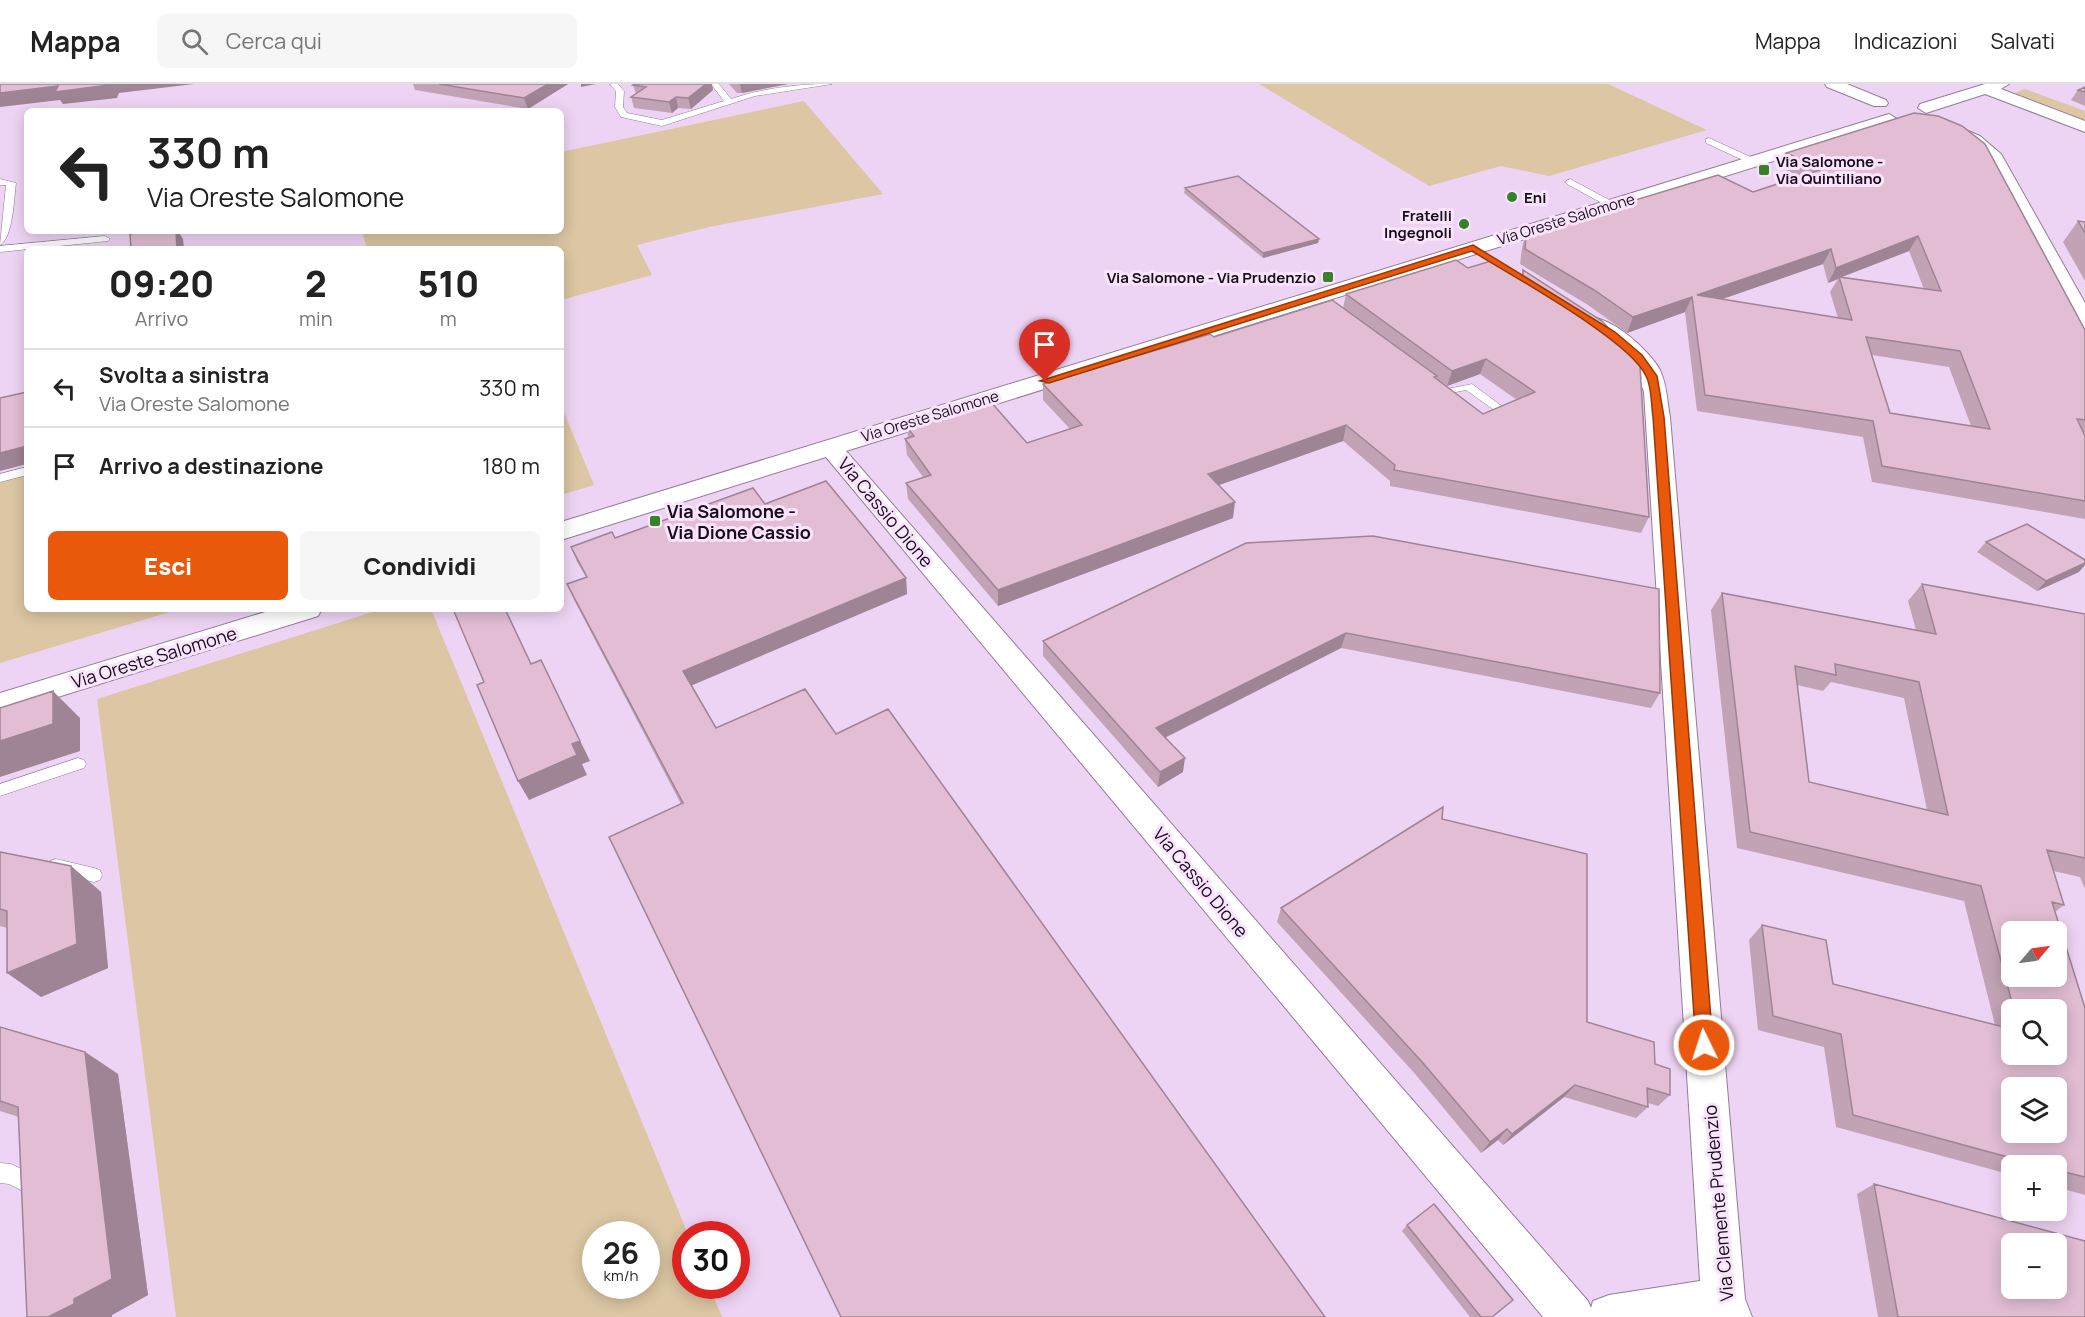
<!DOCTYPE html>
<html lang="it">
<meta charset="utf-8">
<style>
:root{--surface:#fff;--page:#f6f6f6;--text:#222;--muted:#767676;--line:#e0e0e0;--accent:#ea580c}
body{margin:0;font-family:Manrope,sans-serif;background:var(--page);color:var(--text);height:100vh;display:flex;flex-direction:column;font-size:22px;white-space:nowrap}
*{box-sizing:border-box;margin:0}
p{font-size:20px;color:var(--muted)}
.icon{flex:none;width:33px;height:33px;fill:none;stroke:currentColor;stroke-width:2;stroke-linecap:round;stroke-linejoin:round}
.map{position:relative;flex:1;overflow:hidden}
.side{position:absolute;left:24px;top:162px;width:540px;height:366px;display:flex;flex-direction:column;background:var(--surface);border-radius:9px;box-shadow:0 3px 15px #0003}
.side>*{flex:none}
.hud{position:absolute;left:24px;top:24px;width:540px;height:126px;border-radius:9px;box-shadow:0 3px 15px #0003;background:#fff;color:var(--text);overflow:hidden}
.needle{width:39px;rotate:61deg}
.buttons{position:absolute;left:2001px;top:837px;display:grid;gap:12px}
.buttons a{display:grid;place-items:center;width:66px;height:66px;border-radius:9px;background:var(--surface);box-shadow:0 3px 15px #0003;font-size:30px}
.speed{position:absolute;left:582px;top:1137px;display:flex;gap:12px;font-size:30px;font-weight:700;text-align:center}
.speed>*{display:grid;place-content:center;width:78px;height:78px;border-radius:50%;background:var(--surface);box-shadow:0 3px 15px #0003;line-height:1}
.speed small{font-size:15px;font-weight:400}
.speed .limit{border:9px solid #d22;background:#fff;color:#111}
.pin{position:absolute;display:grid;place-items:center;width:51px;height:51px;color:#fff;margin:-62px -26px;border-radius:50% 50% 50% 0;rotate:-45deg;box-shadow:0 0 6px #0007}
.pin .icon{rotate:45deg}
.me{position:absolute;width:66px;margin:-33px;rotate:356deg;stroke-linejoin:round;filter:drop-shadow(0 0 4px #0008)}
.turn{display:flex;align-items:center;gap:21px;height:126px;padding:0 24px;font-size:27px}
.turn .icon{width:78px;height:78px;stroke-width:2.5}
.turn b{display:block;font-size:42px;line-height:51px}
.eta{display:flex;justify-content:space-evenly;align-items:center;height:102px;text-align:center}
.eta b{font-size:36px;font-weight:800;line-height:42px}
.button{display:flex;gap:12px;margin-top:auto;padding:12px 24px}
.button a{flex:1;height:69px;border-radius:9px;background:var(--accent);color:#fff;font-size:24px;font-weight:800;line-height:69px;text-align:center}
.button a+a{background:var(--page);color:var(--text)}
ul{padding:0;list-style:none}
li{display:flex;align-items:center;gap:18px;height:78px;padding:0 24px;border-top:2px solid var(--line)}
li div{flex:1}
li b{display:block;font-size:22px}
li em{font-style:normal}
header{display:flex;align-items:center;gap:36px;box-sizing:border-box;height:84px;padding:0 30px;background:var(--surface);border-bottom:2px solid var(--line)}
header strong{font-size:28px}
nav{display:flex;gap:33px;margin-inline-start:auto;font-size:21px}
.search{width:420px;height:54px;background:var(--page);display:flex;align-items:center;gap:15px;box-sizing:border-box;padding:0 21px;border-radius:9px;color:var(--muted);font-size:22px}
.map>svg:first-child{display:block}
.green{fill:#dcc6a3;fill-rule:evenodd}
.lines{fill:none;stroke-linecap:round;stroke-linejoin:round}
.lane-casing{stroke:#947b99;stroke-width:1}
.street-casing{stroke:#947b99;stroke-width:2}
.lane{fill:#fff;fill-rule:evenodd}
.street{fill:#fff;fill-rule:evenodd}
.wall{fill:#c2a3b6;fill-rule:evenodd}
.shaded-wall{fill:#9e8494}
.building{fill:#e2bdd4;stroke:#9e8494;stroke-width:1.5;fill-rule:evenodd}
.route{fill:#ea580c;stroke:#983908;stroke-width:1.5}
.poi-dot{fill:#378128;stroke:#f9e3fd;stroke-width:2}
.labels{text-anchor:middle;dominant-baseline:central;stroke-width:6;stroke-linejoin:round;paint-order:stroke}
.far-poi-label{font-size:15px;font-weight:bold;fill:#160d18;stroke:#f9e3fd;text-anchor:start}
.far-street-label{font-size:15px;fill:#160d18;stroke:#f9e3fd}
.poi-label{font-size:18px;font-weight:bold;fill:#160d18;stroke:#f9e3fd;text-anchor:start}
.street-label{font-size:18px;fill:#160d18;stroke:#f9e3fd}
</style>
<header>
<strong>Mappa</strong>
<div class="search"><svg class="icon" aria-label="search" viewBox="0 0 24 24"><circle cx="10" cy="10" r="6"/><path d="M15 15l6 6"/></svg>Cerca qui</div>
<nav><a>Mappa</a><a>Indicazioni</a><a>Salvati</a></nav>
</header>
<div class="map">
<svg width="2085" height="1233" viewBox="0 0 2085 1233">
<rect width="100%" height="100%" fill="#eed4f4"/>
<path class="green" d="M1259 0H1608L1707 46 1549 92 1501 82 1429 102Z
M2025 5 2085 27V37L2012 10Z
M804 17 883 110 709 143 637 161 652 191 561 216V165H367L362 147H561V68Z
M561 321 594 401 561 411Z
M27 387V525H180L0 579V394Z
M382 525H431L688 1150H686V1202H709L722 1233H176L97 615ZM646 1150V1202H596V1150Z"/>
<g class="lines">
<g class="lane-casing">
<path id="lane" d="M610 0H618L624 7 623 23 627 29 662 36 724 17 711 0H719L731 15C764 4 798 0 832 0L755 12 662 42 621 33 615 23 616 7Z
M1709 54 1755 75 1756 77 1749 79 1706 59V55Z
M0 95 16 99C14 114 13 154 0 161L6 101H0Z
M1570 95 1615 119 1617 121 1609 123 1567 100 1565 98Z
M105 152 110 155 108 157 0 168V162Z
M1435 299 1447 305 1472 300 1507 326 1505 328H1497L1466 306 1441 311 1429 302Z
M27 383V391L0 398V390Z
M78 674 84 676 86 680 84 684 0 712V700Z
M56 775 94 784 100 786 102 791 100 796 94 798 50 787 48 782 50 777Z
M0 1079 11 1080 36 1092 42 1109 39 1116 32 1119 25 1116 21 1106 9 1100 0 1099Z"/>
</g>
<g class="street-casing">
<path id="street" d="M1825 0H1847L1886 16 1888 19 1886 22H1874L1827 3Z
M1985 0H2009L2001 5 2085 37V48L1985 10 1926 29 1918 24 1920 20Z
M1889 30 1897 35 1895 39 846 367 1588 1217 1591 1224 1593 1217 1609 1211 1700 1197 1644 308 1634 281 1582 239 1585 234C1609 229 1650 267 1660 286 1667 301 1667 317 1670 333L1745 1215 1752 1233H1543L826 373 561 456V438Z
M1954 41 1980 52 2001 70 2085 219V244L2077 243 2074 238 1988 77 1968 60 1945 46Z
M275 525H322L318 532 0 631V609Z"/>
</g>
<use href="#lane" class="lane"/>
<use href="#street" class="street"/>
</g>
<path class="wall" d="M413 0H568L528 25 415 6Z
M729 0H788L742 9H737Z
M633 1 713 6 691 25 678 24 672 29 634 24 631 13 636 10Z
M2085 3V22L2071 16 2078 6Z
M1914 29 2085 246V435L1872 398 1863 353 1697 327 1685 228 1627 249 1588 221 1520 180 1522 164 1526 149 1753 108 1800 93 1780 83 1786 69ZM1909 167 1924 205 1842 193ZM1823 180 1828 199 1838 195 1830 208 1838 234 1722 215ZM1872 271 1949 283 1971 342 1890 329Z
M1185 104 1319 155 1318 159 1263 174 1184 109Z
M2078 137 2085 138V197L2063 158Z
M1468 184 1521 193 1523 186 1649 433 1641 449 1390 402V397L1343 357 1219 401 1233 434 998 522 908 415 906 399 923 393 907 371 905 355 908 354 907 343 1027 359 1070 345 1043 316V300L1214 253 1343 224 1346 210ZM1480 290 1517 316 1483 330 1436 295 1447 302Z
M765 420 906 494 907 510 691 601 716 644 836 650 1325 1233 681 720 574 516 567 500 586 493 577 478 571 463 615 454Z
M1986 458 2079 488 2037 507 1977 468Z
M1246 459 1660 609 1651 624 1341 564 1165 654 1183 688 1158 703 1043 572V557Z
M1922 500 2085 530V805L2080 793 2053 787 2064 821 2055 828 2085 924V1111L2056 1103V1082H2012V1091L1836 1043 1824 963 1758 946 1749 856 1762 841 1833 900 1995 941 1964 817 1737 764 1711 526 1722 509 1916 546 1908 517ZM1831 598 1904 614 1927 726 1809 698 1797 601 1823 607ZM2012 926H2056L2012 970Z
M1442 735 1587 938 1655 980 1670 1011 1658 1022 1648 1019V1023L1636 1034 1564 1013 1503 1061 1498 1056 1481 1069 1416 991 1277 838 1281 824Z
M0 768 71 782 101 808 108 884 41 913 7 844 0 842Z
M0 943 85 968 118 990 148 1211 112 1231 19 1033 0 1027Z
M1874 1100 2085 1233H1878L1857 1110Z
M1407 1141 1492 1233H1470L1402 1147Z"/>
<path class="shaded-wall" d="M110 0H194L119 9 117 14 63 20 60 16 0 23V9L58 2Z
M548 0H568L528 25 524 14Z
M581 0H596L581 3Z
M706 0H712L713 6 691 25 688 14Z
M740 0H788L742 9Z
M676 13 678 24 672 29 669 18Z
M176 147H178L183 155 184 165H177Z
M1918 152 1909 167 1839 194V193L1838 195 1828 199 1836 184Z
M1319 155 1318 159 1263 174V169Z
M1831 165 1823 180 1694 225 1697 211Z
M1692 213 1685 228 1627 249 1633 233Z
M1486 275 1480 290 1447 302 1452 287Z
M1346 341 1343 357 1205 406 1208 390Z
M27 362V380L0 387V369Z
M1235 418 1233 434 998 522V506Z
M2085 479V481L2079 488 2037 507 2046 497Z
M906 494 907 510 688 603 683 587Z
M1346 549 1341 564 1154 659 1156 644Z
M541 576 590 677 582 680 587 691 529 716 518 697Z
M53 607 80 634V667L0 693V657Z
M1185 674 1183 688 1158 703 1160 688Z
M71 782 101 808 108 884 41 913 7 889Z
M85 968 118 990 148 1211 112 1231V1233H48Z
M1575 1001 1564 1013 1503 1061 1512 1050Z
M1507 1045 1498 1056 1481 1069 1490 1058Z"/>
<path class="building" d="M0 0H110L109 1 55 8 58 2 0 9Z
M439 0H548L524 14Z
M635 0H706L688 14 676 13 669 18 631 13 646 3 633 1Z
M2085 3V8L2078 6Z
M1914 29 1938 32 1962 42 1985 60 2085 246V336L2077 335 2085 352V417L1882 382 1873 337 1705 311 1692 213 1633 233 1594 206 1525 165 1526 149 1718 91 1753 108 1823 85 1786 69ZM1918 152 1941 207 1839 193 1852 236 1697 211 1831 165 1836 184ZM1866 253 1960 267 1990 345 1890 329Z
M1238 92 1319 155 1263 169 1185 104Z
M2078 137 2085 138V149Z
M148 147H176L177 165H131L130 150Z
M1456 176 1468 184 1494 176 1523 194V186L1602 237 1636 273 1640 282 1649 433 1394 386 1395 381 1346 341 1208 390 1235 418 998 506 906 399 931 391 905 355 914 352 907 343 991 318 1027 359 1082 341 1043 300 1210 250 1214 253 1332 216 1437 292 1434 293 1483 330 1535 308 1486 275 1452 287 1346 210Z
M27 308V362L0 369V314Z
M826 397 906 494 683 587 716 644 805 605 836 650 888 625 1325 1233H841L609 753 683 719 567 500 587 493 571 463 612 448 615 454 753 404 765 420Z
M2027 440 2085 476V479L2046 497 1986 458Z
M1373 452 1659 505 1660 609 1346 549 1156 644 1185 674 1160 688 1043 557 1246 459Z
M1922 500 2085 530V774L2047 766 2064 821 2052 818 2085 924V1093L2056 1086V1082H2041L1853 1031 1841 950 1773 932 1762 841 1826 856 1833 900 2012 945V970H2056V926H2014L1981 802 1750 748 1722 509 1936 550ZM1835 580 1919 598 1948 731 1809 698 1795 582 1836 591ZM2012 848H2056V892H2012ZM2012 1004H2056V1048H2012Z
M453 525H505L531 580 541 576 580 657 572 660 577 671 518 697 477 601 484 598Z
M53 607V640L0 657V624Z
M1443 723 1442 735 1587 770V938L1654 958 1655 980 1670 985V1011L1647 1004 1648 1023 1575 1001 1512 1050 1507 1045 1490 1058 1423 979 1281 824Z
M0 768 71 782 77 860 7 889V827L0 825Z
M0 943 85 968 112 1195 74 1215V1220L48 1233H27L18 1023 0 1017Z
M1874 1100 2085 1157V1233H1898ZM2012 1160H2056V1204H2012Z
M1434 1120 1513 1216 1492 1233H1481L1407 1141Z"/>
<path class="route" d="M1473 161 1615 248 1642 271 1657 292 1664 333 1713 961 1711 966 1704 969 1698 966 1696 961 1653 333C1651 320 1652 303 1646 292 1630 256 1510 191 1472 167L1049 299 1040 297Z"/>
<g class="poi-dot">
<rect x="1758" y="80" width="12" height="12" rx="3"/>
<circle cx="1512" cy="113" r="6"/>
<circle cx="1464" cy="140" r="6"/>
<rect x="1322" y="187" width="12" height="12" rx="3"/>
<rect x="649" y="431" width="12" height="12" rx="3"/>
</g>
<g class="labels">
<g class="far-poi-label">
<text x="1776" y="77">Via Salomone -<tspan x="1776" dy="17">Via Quintiliano</tspan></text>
<text x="1524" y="113">Eni</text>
<text x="1452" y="131" text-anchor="end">Fratelli<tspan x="1452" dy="17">Ingegnoli</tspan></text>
<text x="1316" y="193" text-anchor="end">Via Salomone - Via Prudenzio</text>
</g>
<g class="far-street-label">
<text transform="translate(1566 135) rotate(-17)">Via Oreste Salomone</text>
<text transform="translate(930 332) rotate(-17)">Via Oreste Salomone</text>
</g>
<g class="poi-label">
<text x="667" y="427">Via Salomone -<tspan x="667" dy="21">Via Dione Cassio</tspan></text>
</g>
<g class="street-label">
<text transform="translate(886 428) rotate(50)">Via Cassio Dione</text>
<text transform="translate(154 573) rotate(-17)">Via Oreste Salomone</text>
<text transform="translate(1201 798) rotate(50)">Via Cassio Dione</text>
<text transform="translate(1718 1119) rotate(-95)">Via Clemente Prudenzio</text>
</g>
</g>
</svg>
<div class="buttons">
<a><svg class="needle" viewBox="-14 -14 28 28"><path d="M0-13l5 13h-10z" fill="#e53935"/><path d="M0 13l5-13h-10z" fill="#767676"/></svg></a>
<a><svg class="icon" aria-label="search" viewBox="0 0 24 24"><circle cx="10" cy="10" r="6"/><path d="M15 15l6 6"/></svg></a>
<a><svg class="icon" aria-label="layers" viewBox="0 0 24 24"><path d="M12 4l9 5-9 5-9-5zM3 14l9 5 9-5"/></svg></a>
<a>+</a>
<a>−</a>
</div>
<div class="speed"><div>26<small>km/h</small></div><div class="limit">30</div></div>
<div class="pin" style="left:1045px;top:297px;background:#d93025"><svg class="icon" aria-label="arrive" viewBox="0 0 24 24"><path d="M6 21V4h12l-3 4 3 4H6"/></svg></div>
<svg class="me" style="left:1704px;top:961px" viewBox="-20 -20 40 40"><circle r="17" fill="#ea580c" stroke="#fff" stroke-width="3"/><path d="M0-11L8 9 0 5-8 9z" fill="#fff"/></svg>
<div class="hud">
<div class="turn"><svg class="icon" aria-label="left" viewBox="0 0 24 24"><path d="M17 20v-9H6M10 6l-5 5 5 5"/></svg><div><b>330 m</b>Via Oreste Salomone</div></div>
</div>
<section class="side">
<div class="eta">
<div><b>09:20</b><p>Arrivo</p></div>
<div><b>2</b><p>min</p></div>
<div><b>510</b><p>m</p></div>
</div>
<ul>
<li><svg class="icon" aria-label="left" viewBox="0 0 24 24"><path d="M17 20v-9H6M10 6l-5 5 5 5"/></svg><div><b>Svolta a sinistra</b><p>Via Oreste Salomone</p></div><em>330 m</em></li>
<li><svg class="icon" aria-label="arrive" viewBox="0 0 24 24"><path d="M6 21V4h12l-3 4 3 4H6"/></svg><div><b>Arrivo a destinazione</b></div><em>180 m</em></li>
</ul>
<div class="button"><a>Esci</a><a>Condividi</a></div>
</section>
</div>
